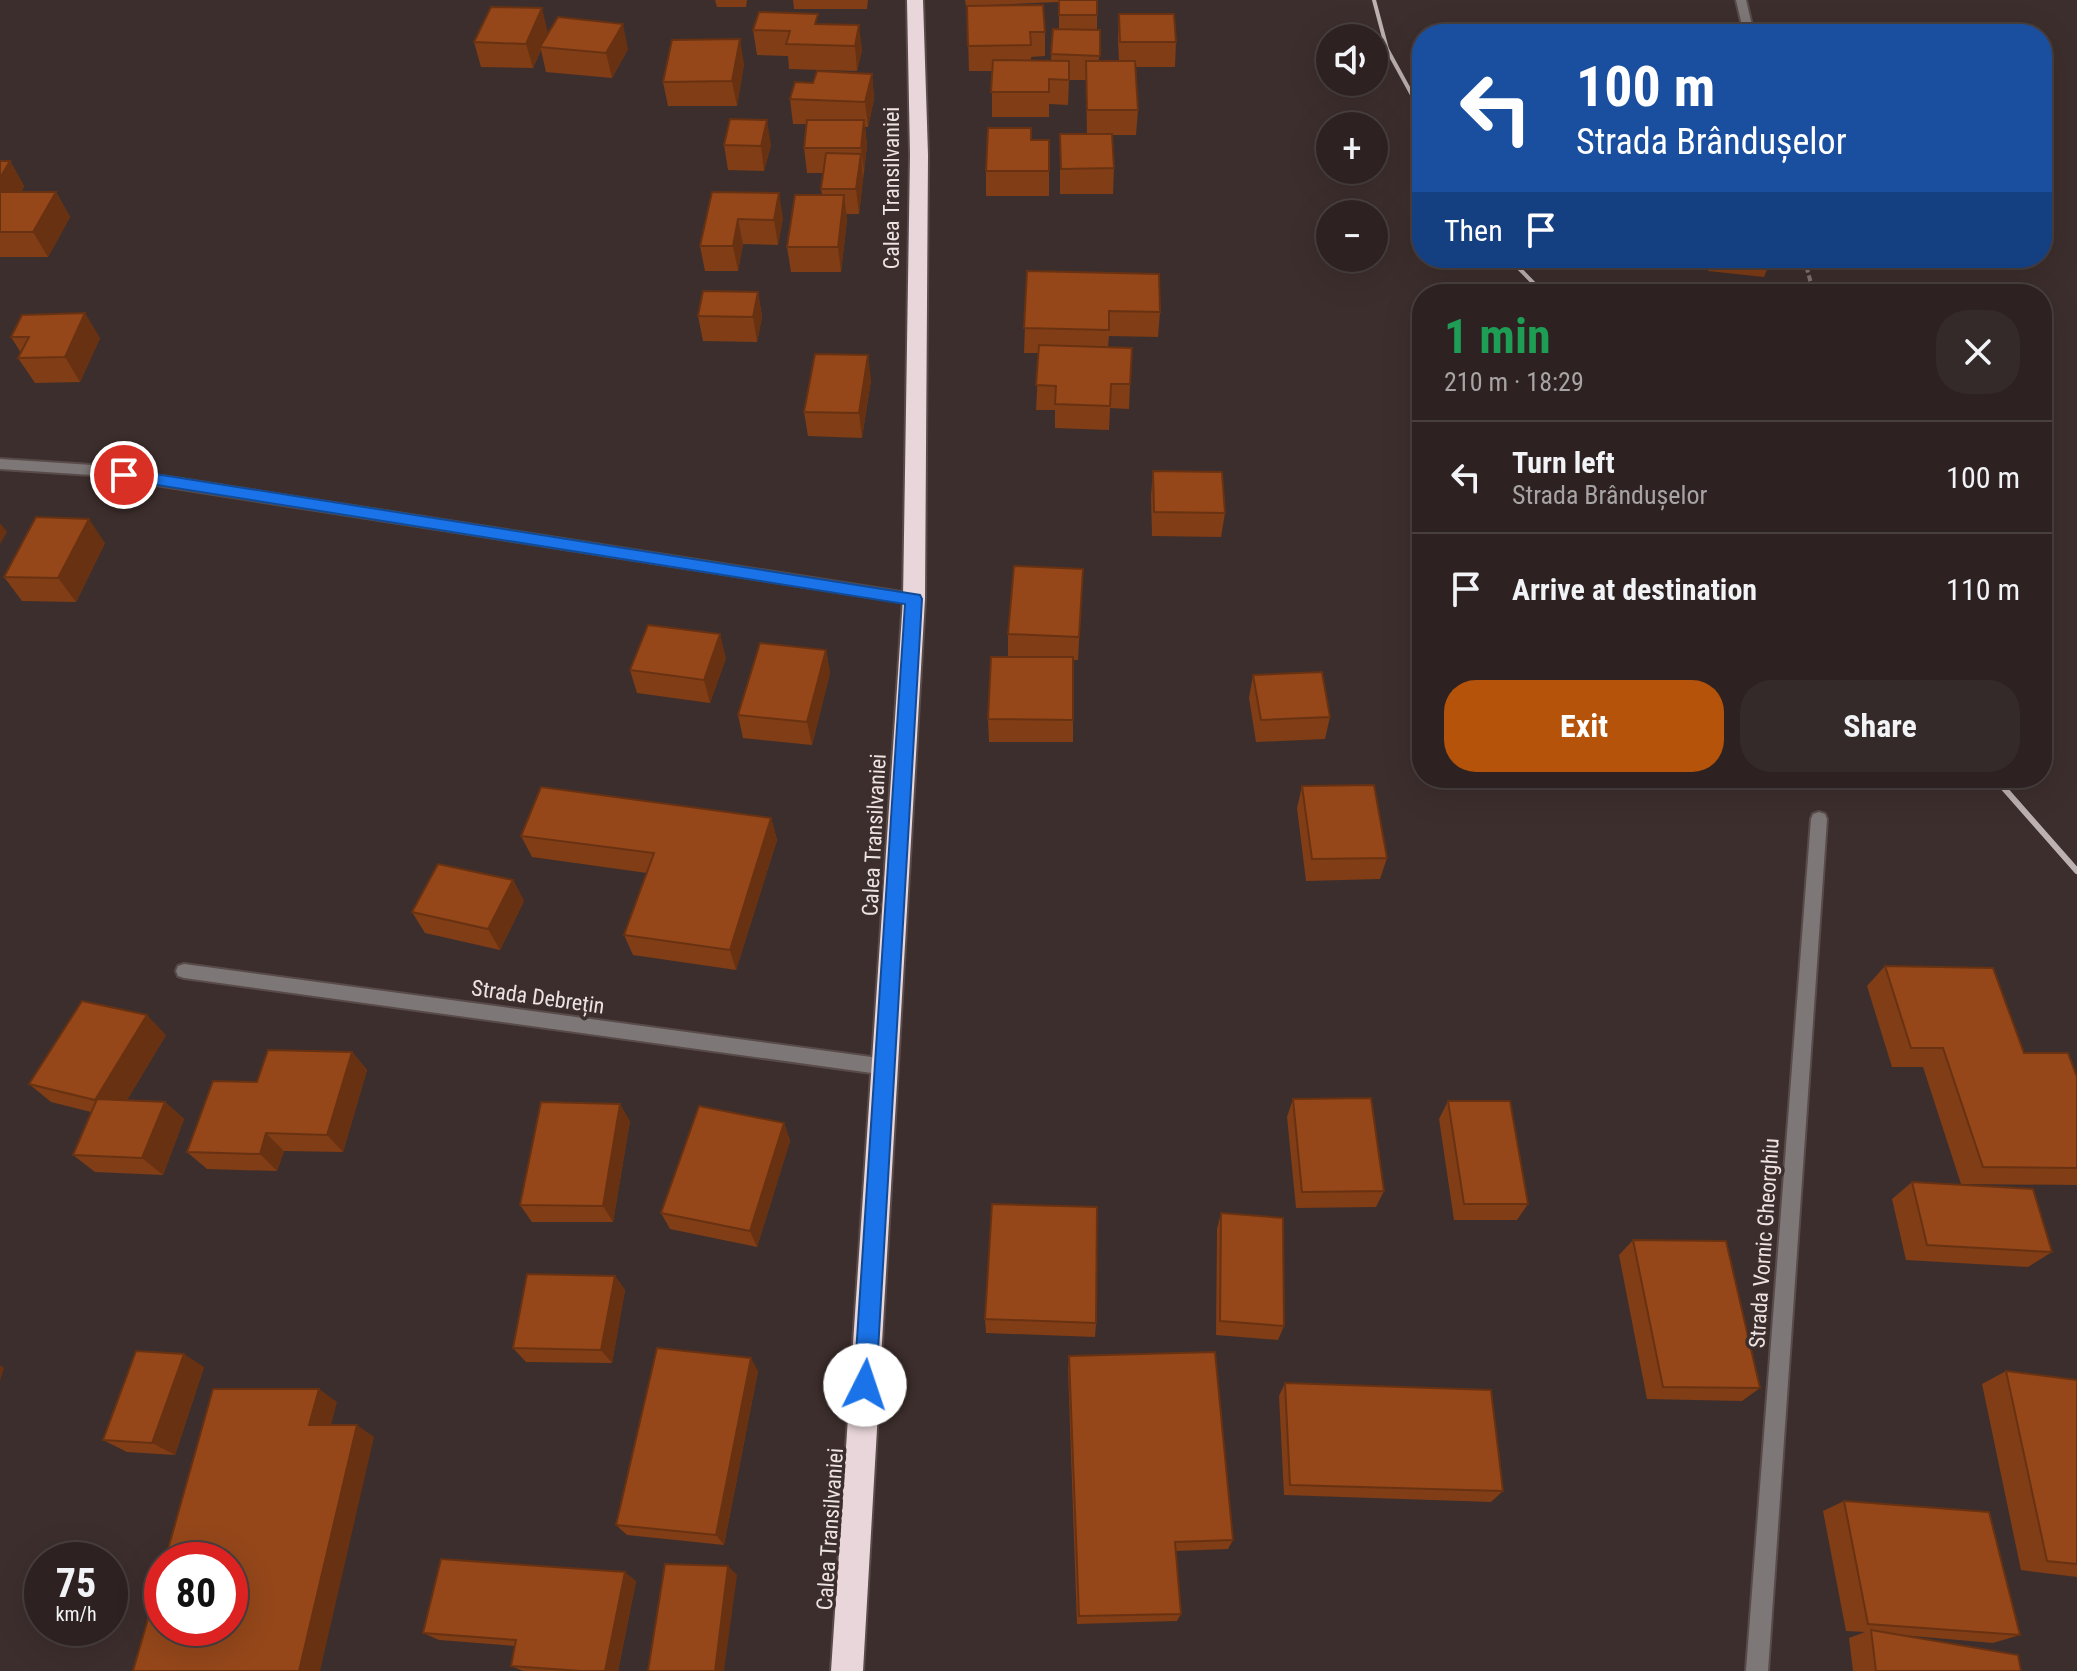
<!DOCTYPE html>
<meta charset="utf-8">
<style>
:root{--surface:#2d2221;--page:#352a2a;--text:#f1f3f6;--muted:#a7a4a5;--line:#483f3f;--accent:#b45309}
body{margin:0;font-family:"Roboto Condensed",sans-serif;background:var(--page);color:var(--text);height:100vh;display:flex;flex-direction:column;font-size:30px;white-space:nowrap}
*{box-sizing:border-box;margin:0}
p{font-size:26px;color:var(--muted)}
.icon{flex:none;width:44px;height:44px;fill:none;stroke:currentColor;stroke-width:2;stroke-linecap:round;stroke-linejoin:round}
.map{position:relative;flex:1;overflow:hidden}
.side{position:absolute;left:1412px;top:284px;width:640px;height:504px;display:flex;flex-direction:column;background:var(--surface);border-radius:32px;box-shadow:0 8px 32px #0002,0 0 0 2px var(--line)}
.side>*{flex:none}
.banner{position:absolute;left:1412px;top:24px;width:640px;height:244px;border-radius:32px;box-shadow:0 8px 32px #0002,0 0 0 2px var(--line);background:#1a4fa0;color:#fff;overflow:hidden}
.tools{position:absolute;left:1316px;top:24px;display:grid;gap:16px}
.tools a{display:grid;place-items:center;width:72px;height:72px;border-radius:50%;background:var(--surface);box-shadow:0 8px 32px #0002,0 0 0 2px var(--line);font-size:40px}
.speed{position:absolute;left:24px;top:1542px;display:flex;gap:16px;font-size:40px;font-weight:700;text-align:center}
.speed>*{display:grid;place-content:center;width:104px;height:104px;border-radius:50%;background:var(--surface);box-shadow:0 8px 32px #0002,0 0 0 2px var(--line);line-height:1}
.speed small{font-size:20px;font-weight:400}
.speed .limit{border:12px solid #d22;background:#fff;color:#111}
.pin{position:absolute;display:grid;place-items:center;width:68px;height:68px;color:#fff;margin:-34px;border:4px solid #fff;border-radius:50%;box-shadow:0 2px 8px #0007}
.me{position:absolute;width:88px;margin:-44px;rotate:4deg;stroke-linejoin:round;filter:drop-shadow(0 0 6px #0008)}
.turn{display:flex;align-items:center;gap:28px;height:168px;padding:0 32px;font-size:36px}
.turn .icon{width:104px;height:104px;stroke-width:2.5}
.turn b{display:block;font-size:56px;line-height:68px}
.then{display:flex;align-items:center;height:76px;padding:0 32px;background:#0003;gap:16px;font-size:30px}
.round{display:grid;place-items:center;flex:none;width:84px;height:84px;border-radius:32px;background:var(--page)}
.summary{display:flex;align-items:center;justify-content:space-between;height:136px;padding:0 32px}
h1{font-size:48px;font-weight:700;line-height:60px;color:#1e9e55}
.action{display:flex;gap:16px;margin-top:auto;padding:16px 32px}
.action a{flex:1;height:92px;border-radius:32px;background:var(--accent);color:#fff;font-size:32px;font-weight:700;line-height:92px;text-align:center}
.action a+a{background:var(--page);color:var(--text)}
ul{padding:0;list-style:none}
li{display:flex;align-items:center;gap:24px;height:112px;padding:0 32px;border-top:2px solid var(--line)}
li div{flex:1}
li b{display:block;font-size:30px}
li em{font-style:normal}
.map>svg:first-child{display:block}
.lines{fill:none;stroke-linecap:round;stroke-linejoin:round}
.street-casing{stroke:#584b49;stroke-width:4}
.highway-casing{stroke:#584b49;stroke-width:4}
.path{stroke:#817473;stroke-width:4;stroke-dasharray:6 3;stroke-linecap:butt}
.street{fill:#7e7778;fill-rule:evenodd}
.highway{fill:#e9d6da;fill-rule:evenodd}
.rail-far1{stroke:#bdb2b1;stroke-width:4}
.rail{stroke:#bdb2b1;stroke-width:6}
.wall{fill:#803d16}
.shaded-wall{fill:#683212}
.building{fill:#95471a;stroke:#683212;stroke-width:2}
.route{fill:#1a73e8;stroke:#114b97;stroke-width:2}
.labels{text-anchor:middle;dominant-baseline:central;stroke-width:7;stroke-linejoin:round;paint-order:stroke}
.street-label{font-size:22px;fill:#ede3e2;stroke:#3c2e2c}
</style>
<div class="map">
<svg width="2077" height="1671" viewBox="0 0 2077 1671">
<rect width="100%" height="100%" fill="#3c2e2c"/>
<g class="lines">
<g class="street-casing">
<path id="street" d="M1736 0H1746L1754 34H1744Z
M0 459 92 465 914 594 921 599 914 604 92 475 0 469Z
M1819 812 1825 814 1827 819 1768 1671H1746L1811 819 1813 814Z
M184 964 886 1059 892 1061 895 1067 892 1073 886 1075 184 978 178 976 176 971 178 966Z"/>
</g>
<g class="highway-casing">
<path id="highway" d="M907 0H923L928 155 925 599 863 1671H831L903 599 910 155Z"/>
</g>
<path class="path" d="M1804 258 1814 294"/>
<use href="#street" class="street"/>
<use href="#highway" class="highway"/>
<path class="rail-far1" d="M1374 0 1387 49 1422 113
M1509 258 1544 294"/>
<path class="rail" d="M1995 778 2077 871"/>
</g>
<path class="wall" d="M715 0H747L746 7H717Z
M793 0H868L867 9H794Z
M965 0H1097V30H1100L1099 61H1119L1118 39 1119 14 1176 42 1175 67H1135L1138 110 1136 135H1112L1114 168 1113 194H1060V134H1087L1086 80H1069L1068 105 1049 104V117H992V71H969L967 6 1045 32V56L1031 57V60H1051L1053 29H1059V2L966 6Z
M819 24 862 50 857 71 789 69 788 56 757 55 753 30Z
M548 33 628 49 612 78 546 72 541 50 533 68 481 67 474 42Z
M744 64 737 106H668L663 82Z
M872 74 874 99 868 127H865L867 145 859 214H846L847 220 841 272H791L787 247 822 195 821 189 823 173H807L804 148 807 124H793L790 99 813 83Z
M1031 140H1049V196H986V171Z
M724 145H771L764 171 728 170Z
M0 161H10L24 186 21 192H56L70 217 48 257H0Z
M712 192 783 218 778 245 743 244 738 271H705L700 246Z
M1706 258H1772L1764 277 1708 271Z
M1027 271 1160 312 1158 337 1109 336 1108 347 1130 384 1129 409 1110 408 1109 430 1055 428V410H1036L1039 353H1024Z
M758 292 762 317 757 342 703 341 698 316Z
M11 337 100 338 80 382 35 383 18 358 21 353Z
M871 380 862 438 808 436 804 412Z
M1153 471 1225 513 1221 537 1152 536 1151 496Z
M105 543 76 602 22 601 4 577Z
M1083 569 1078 660H1073V742H989L988 719 1008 657V634Z
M826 650 830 673 812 745 743 738 738 715Z
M726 658 710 703 637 693 630 670Z
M1253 675 1330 717 1325 739 1256 742 1249 698Z
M1302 786 1387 858 1380 879 1306 881 1297 808Z
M771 818 777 840 736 970 633 955 624 935 647 873 532 857 521 836Z
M513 880 524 901 500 950 425 933 412 912Z
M1885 966 2024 1053 2077 1077V1185L1961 1184 1923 1067H1892L1867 986Z
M166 1035 127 1100 165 1102 184 1119 163 1175 95 1172 73 1155 91 1112 51 1102 29 1084Z
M352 1052 367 1070 343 1152 284 1151 277 1171 207 1169 187 1152 257 1082Z
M1293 1099 1384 1191 1376 1207 1296 1208 1287 1117Z
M1448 1101 1528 1204 1517 1220H1454L1439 1119Z
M630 1121 613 1222H532L520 1205Z
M784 1123 790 1141 757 1247 670 1229 661 1213Z
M1912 1182 2052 1252 2028 1267 1906 1260 1892 1199Z
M1221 1213 1284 1326 1278 1340 1216 1335 1217 1229Z
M1633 1240 1760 1388 1742 1401 1647 1399 1619 1255Z
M615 1276 625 1290 612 1363 526 1362 513 1348Z
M985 1319 1096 1323 1095 1337 986 1333Z
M1069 1356 1233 1540 1228 1549 1176 1551 1181 1614 1177 1621 1077 1624 1068 1369Z
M204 1367 175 1455 127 1452 103 1440Z
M758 1371 724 1545 627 1535 616 1525Z
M2006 1371 2077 1380V1577L2021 1570 1982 1384Z
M1285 1383 1503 1491 1491 1502 1284 1495 1279 1396Z
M1844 1501 2020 1635 1993 1643 1901 1635 2021 1671H1853L1849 1638 1865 1632 1846 1631 1823 1511Z
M636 1581 618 1671H523L511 1666 515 1646 439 1640 423 1633Z"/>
<path class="shaded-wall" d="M542 8 548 33 540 47 541 50 533 68 526 44Z
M623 24 628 49 612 78 606 53Z
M859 25 862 50 857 71 855 46Z
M740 39 744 64 737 106 732 81Z
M872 74 874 99 868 127 865 102Z
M767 120 771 145 764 171 761 146Z
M864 120 867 145 864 173 861 148Z
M861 154 863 179 859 214 856 189Z
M10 161 24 186 10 212 0 196V178Z
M56 192 70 217 48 257 33 232Z
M779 193 783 218 778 245 774 220Z
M844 195 847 220 841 272 838 247Z
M738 219 743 244 738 271 733 246Z
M758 292 762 317 757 342 753 317Z
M85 313 100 338 80 382 65 357Z
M868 355 871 380 862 438 859 413Z
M89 519 105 543 76 602 58 578Z
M0 523 7 532 0 544Z
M720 634 726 658 710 703 704 680Z
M826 650 830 673 812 745 807 722Z
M771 818 777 840 736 970 730 950Z
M513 880 524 901 500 950 488 929Z
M147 1015 166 1035 116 1118 95 1100Z
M352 1052 367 1070 343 1152 327 1135Z
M165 1102 184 1119 163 1175 142 1158Z
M620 1104 630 1121 613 1222 603 1206Z
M784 1123 790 1141 757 1247 750 1231Z
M266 1133 284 1151 277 1171 260 1154Z
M615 1276 625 1290 612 1363 601 1350Z
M184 1354 204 1367 175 1455 152 1443Z
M751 1358 758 1371 724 1545 716 1535Z
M0 1365 4 1368 0 1381Z
M319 1389 337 1402 328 1437 309 1425Z
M357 1425 374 1437 320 1671H299Z
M728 1566 737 1575 724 1671H715Z
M625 1572 636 1581 618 1671H605Z"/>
<path class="building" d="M1059 0H1097V15H1059Z
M1043 5 1045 32H1030L1031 45 968 46 967 6Z
M491 7 542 8 526 44 474 42Z
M759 12 818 14 815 24 859 25 855 46 786 44 790 31 753 30Z
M1119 14H1174L1176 42H1120Z
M558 17 623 24 606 53 540 47Z
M1053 29 1100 30V56L1051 54Z
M740 39 732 81 663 82 672 40Z
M993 60 1069 61V80L1049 79V92H991Z
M1086 61H1135L1138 110H1087Z
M817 71 872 74 865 102 790 99 795 82 813 83Z
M730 119 767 120 761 146 724 145Z
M807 120H864L861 148H804Z
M988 128H1031V140H1049V171H986Z
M1060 134H1112L1114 168 1061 169Z
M826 153 861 154 856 189H821Z
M0 161H10L0 178Z
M0 192H56L33 232H0Z
M712 192 779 193 774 220 738 219 733 246H700Z
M795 195H844L838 247H787Z
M1027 271 1159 274 1160 312 1109 311V330L1024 328Z
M703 291 758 292 753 317 698 316Z
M85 313 65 357 18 358 29 337H11L22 315Z
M1039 345 1132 348 1130 384H1111L1110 406 1055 404 1056 386 1036 385Z
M815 354 868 355 859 413 804 412Z
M1153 471 1222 472 1225 513 1154 512Z
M36 517 89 519 58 578 4 577Z
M1014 566 1083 569 1079 637 1008 634Z
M648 625 720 634 704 680 630 670Z
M760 643 826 650 807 722 738 715Z
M991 657H1073V720L988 719Z
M1322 672 1330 717 1261 720 1253 675Z
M1374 785 1387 858 1312 859 1302 786Z
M541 787 771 818 730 950 624 935 654 853 521 836Z
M438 864 513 880 488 929 412 912Z
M1885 966 1993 968 2024 1053H2068L2077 1077V1168L1983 1167 1943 1048H1911Z
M82 1001 147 1015 95 1100 29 1084Z
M268 1050 352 1052 327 1135 266 1133 260 1154 187 1152 213 1081 257 1082Z
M1371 1098 1384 1191 1302 1192 1293 1099Z
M97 1099 165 1102 142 1158 73 1155Z
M1448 1101H1510L1528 1204H1464Z
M541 1102 620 1104 603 1206 520 1205Z
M699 1106 784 1123 750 1231 661 1213Z
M1912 1182 2033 1189 2052 1252 1927 1245Z
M992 1204 1097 1207 1096 1323 985 1319Z
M1221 1213 1283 1218 1284 1326 1220 1321Z
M1633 1240 1726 1241 1760 1388 1663 1387Z
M527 1274 615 1276 601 1350 513 1348Z
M657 1348 751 1358 716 1535 616 1525Z
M136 1351 184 1354 152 1443 103 1440Z
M1215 1352 1233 1540 1175 1542 1181 1614 1079 1616 1069 1356Z
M2006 1371 2077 1380V1564L2047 1561Z
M1285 1383 1491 1390 1503 1491 1290 1485Z
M213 1389H319L309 1425H357L299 1671H133L162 1570V1628H230V1560H165Z
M1844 1501 1989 1512 2020 1635 1868 1624Z
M441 1559 625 1572 605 1671H581L511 1666 516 1640 423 1633Z
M665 1564 728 1566 715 1671H648Z
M1871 1630 2018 1655 2021 1671H1876Z"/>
<path class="route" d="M124 469 920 595 922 599 876 1385 873 1393 865 1396 857 1393 854 1385 905 604 119 479V471Z"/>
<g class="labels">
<g class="street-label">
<text transform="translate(891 188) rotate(-90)">Calea Transilvaniei</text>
<text transform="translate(874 835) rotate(-87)">Calea Transilvaniei</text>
<text transform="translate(538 997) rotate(8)">Strada Debrețin</text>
<text transform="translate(1764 1243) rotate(-86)">Strada Vornic Gheorghiu</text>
<text transform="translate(830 1529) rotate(-86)">Calea Transilvaniei</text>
</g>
</g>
</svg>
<div class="tools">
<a><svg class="icon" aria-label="sound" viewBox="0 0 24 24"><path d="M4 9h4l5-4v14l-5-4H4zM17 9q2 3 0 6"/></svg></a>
<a>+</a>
<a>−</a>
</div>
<div class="speed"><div>75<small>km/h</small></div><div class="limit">80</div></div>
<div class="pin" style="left:124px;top:475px;background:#d93025"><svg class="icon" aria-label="arrive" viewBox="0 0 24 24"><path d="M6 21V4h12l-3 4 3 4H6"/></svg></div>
<svg class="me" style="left:865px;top:1385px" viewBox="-20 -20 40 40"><circle r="19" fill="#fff"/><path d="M0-13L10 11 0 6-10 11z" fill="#1a73e8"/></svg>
<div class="banner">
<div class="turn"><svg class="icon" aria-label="left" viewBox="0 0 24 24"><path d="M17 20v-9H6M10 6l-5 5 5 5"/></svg><div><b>100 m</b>Strada Brândușelor</div></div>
<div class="then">Then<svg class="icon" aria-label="arrive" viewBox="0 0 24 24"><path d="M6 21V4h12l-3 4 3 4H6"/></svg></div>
</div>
<section class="side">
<div class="summary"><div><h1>1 min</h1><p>210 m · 18:29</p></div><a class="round"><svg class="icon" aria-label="close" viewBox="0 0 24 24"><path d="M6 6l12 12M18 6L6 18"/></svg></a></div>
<ul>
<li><svg class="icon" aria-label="left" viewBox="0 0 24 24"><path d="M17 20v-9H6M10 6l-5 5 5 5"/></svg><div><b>Turn left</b><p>Strada Brândușelor</p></div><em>100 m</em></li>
<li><svg class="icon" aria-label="arrive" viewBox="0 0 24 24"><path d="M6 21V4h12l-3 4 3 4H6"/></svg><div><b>Arrive at destination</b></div><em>110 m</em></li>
</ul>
<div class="action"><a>Exit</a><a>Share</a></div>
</section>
</div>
